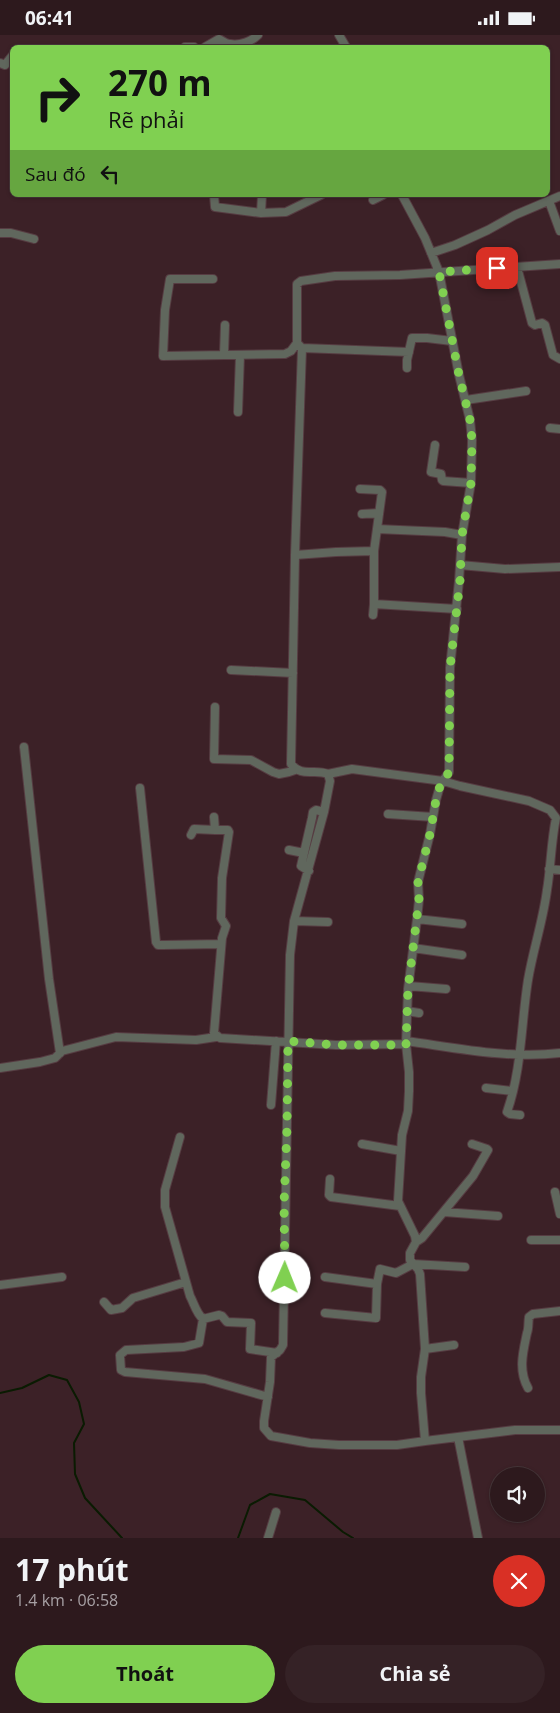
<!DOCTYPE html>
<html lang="vi">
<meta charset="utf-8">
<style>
:root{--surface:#2d191d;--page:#352226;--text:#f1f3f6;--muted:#a7a0a4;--line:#48383b;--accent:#80d051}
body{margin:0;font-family:"Open Sans",sans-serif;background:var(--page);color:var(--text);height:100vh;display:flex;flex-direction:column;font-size:19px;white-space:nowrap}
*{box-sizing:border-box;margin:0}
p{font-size:16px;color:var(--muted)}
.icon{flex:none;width:28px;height:28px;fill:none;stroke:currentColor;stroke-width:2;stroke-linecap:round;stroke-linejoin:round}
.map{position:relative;height:1503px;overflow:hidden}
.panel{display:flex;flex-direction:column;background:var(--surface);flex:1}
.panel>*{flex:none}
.banner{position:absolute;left:10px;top:10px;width:540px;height:152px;border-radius:8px;box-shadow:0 1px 4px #0004,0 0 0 1px var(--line);background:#80d051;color:#111;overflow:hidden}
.controls{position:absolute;left:490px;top:1432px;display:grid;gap:10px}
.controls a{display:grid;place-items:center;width:55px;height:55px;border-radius:50%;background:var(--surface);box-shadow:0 1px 4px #0004,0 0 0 1px var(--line);font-size:25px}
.pin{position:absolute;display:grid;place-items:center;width:42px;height:42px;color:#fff;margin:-21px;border-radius:10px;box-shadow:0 2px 8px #0006}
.me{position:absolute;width:55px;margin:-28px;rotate:1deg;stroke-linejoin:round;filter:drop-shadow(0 0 4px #0008)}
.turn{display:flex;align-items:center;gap:18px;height:105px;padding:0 15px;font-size:22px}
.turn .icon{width:65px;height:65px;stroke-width:2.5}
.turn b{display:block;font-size:35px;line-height:42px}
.then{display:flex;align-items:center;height:48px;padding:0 15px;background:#0003;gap:10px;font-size:19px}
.round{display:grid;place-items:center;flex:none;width:52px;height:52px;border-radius:26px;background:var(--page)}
.summary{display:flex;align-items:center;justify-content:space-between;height:85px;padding:0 15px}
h1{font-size:30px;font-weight:700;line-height:38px}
.action{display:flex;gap:10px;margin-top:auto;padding:10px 15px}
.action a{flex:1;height:58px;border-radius:30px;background:var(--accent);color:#111;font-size:20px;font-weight:700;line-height:58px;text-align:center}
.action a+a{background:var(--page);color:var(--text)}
.status{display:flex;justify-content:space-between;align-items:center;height:35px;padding:0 25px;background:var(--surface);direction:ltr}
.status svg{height:14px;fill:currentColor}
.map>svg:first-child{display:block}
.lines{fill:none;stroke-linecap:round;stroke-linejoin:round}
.stream{stroke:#0a1b02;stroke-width:2}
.minor-casing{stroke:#563c42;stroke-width:10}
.minor{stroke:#60675d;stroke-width:8}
.route{stroke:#80d051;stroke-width:9;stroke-dasharray:0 16.2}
</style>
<div class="status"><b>06:41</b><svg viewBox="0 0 49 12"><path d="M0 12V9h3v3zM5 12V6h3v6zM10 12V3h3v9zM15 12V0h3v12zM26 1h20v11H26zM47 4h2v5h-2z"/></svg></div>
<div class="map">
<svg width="560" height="1503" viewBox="0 0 560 1503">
<rect width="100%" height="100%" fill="#3c2127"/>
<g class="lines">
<path class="stream" d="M0 1358 22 1353 49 1340 67 1345 79 1367 84 1389 74 1408 75 1439 85 1463 122 1503
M238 1503 250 1470 270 1459 305 1465 343 1497 353 1503"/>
<g class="minor-casing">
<path id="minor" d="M339 0 346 12
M185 12H194
M205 12 219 4C223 6 226 9 230 9 240 11 252 6 258 0
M0 28 5 30 12 21
M214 160 215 172 261 178 286 177 321 160
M402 160 425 203 439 237 459 340 470 385 472 405 471 448 462 500 459 546 450 633 449 737 440 751 436 765 430 799 418 847 419 865 417 884 408 954 406 1009 409 1037V1056L408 1076 402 1100 398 1166 415 1201 416 1207 410 1218V1225L418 1234 420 1239 425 1314 421 1342V1358L425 1406 515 1395H560
M373 165 383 160
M549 166 560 196
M261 178 262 160
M0 198H11L34 204
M431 218 455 210 488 195 515 180 560 161
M517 232 532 288 535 290 542 288 545 290 553 320 560 324
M213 244H170L165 275 163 321 285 319 291 316 297 308
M302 313 409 317
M224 319 225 290
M407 333V325L412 303H427L452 306
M466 365 526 356
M238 377 240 320
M550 393 560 394
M435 410 431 437 441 439 442 445 443 446 471 448
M360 454 380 455 382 457 374 516V569
M362 479 379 478
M377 494 445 497 462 500
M295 520 336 517 374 516
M460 530 505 534 560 532
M373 580 374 569 457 574
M231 635 293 638
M215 672 214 724 251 725 273 737 279 739 289 737 295 735
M24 712 49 944 60 1018
M328 739 352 734 443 746 460 751 529 766 550 775 556 783C551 807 551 831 547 855 543 886 533 915 528 945 521 989 522 1034 507 1077L510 1079 520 1080
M140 753 156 907 158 910H163L221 909
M388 779 433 782
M214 782 215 795H228L229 797 222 843 221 883 226 891 222 903 214 998 220 1003 336 1010 406 1009
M191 800 194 794 215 795
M289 815 304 818
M549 834 560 835
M309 836 301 831 312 783 313 777 316 775 324 777
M417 884 462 889
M294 886 328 887
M413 913 462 920
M409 951 446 954
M407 976 419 978
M406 1006C457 1013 509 1024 560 1018
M0 1033 40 1027 55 1023 62 1016 116 1002 196 1005 216 1002
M486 1053 513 1056
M271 1070 276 1006
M180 1102 165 1155V1172L190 1261C194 1268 196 1278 203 1284L219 1280 222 1281 227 1287 251 1288 250 1314 277 1318
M362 1109 401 1116
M330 1144 329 1160 331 1162 400 1171
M555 1157 560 1179
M444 1177 498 1181
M531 1205H560
M416 1207 422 1203 473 1141 488 1115 487 1114 472 1109
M325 1242 377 1249
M0 1250 62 1242
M104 1267 111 1275 122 1273 133 1263 186 1247
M325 1278 376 1283 377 1249 380 1234 396 1238 413 1229 465 1232
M203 1284 199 1308 184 1312 126 1315 120 1320 121 1335 125 1337 205 1344 268 1362
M425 1314 454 1310
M528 1353C518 1335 523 1317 527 1298 529 1293 528 1287 529 1282L533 1279 560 1276
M458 1402 478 1503
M425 1406 397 1410H339L310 1408 271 1401 264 1393V1386L270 1347 271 1322 280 1315 283 1310 290 920 294 886 324 777 330 746 328 739C314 733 302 743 291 729L295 520 302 313 297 308V249L301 246 335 241 400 240 560 229
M268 1503 276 1477"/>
</g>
<use href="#minor" class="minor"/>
</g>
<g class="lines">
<path class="route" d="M285 1243 284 1170 287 1093 288 1006 336 1010H406L408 954 419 865 418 847 430 799 436 765 440 751 449 737 450 633 460 546 462 500 471 448 472 405 470 385 459 340 439 237 497 233"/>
</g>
</svg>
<div class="controls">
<a><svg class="icon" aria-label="sound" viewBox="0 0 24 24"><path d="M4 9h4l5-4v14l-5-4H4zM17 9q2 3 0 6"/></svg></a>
</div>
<div class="pin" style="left:497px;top:233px;background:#d93025"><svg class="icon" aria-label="arrive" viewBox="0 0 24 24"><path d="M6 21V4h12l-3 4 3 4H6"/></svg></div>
<svg class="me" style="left:285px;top:1243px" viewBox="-20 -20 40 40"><circle r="19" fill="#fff"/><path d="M0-13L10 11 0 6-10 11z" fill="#80d051"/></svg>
<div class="banner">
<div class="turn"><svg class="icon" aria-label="right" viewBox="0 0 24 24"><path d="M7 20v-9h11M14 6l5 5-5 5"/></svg><div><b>270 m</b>Rẽ phải</div></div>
<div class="then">Sau đó<svg class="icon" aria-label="left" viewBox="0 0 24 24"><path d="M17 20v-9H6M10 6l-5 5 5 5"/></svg></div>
</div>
</div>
<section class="panel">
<div class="summary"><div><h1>17 phút</h1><p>1.4 km · 06:58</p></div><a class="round" style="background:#d93025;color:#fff"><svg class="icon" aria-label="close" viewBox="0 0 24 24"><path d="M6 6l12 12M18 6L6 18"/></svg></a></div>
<div class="action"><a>Thoát</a><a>Chia sẻ</a></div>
</section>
